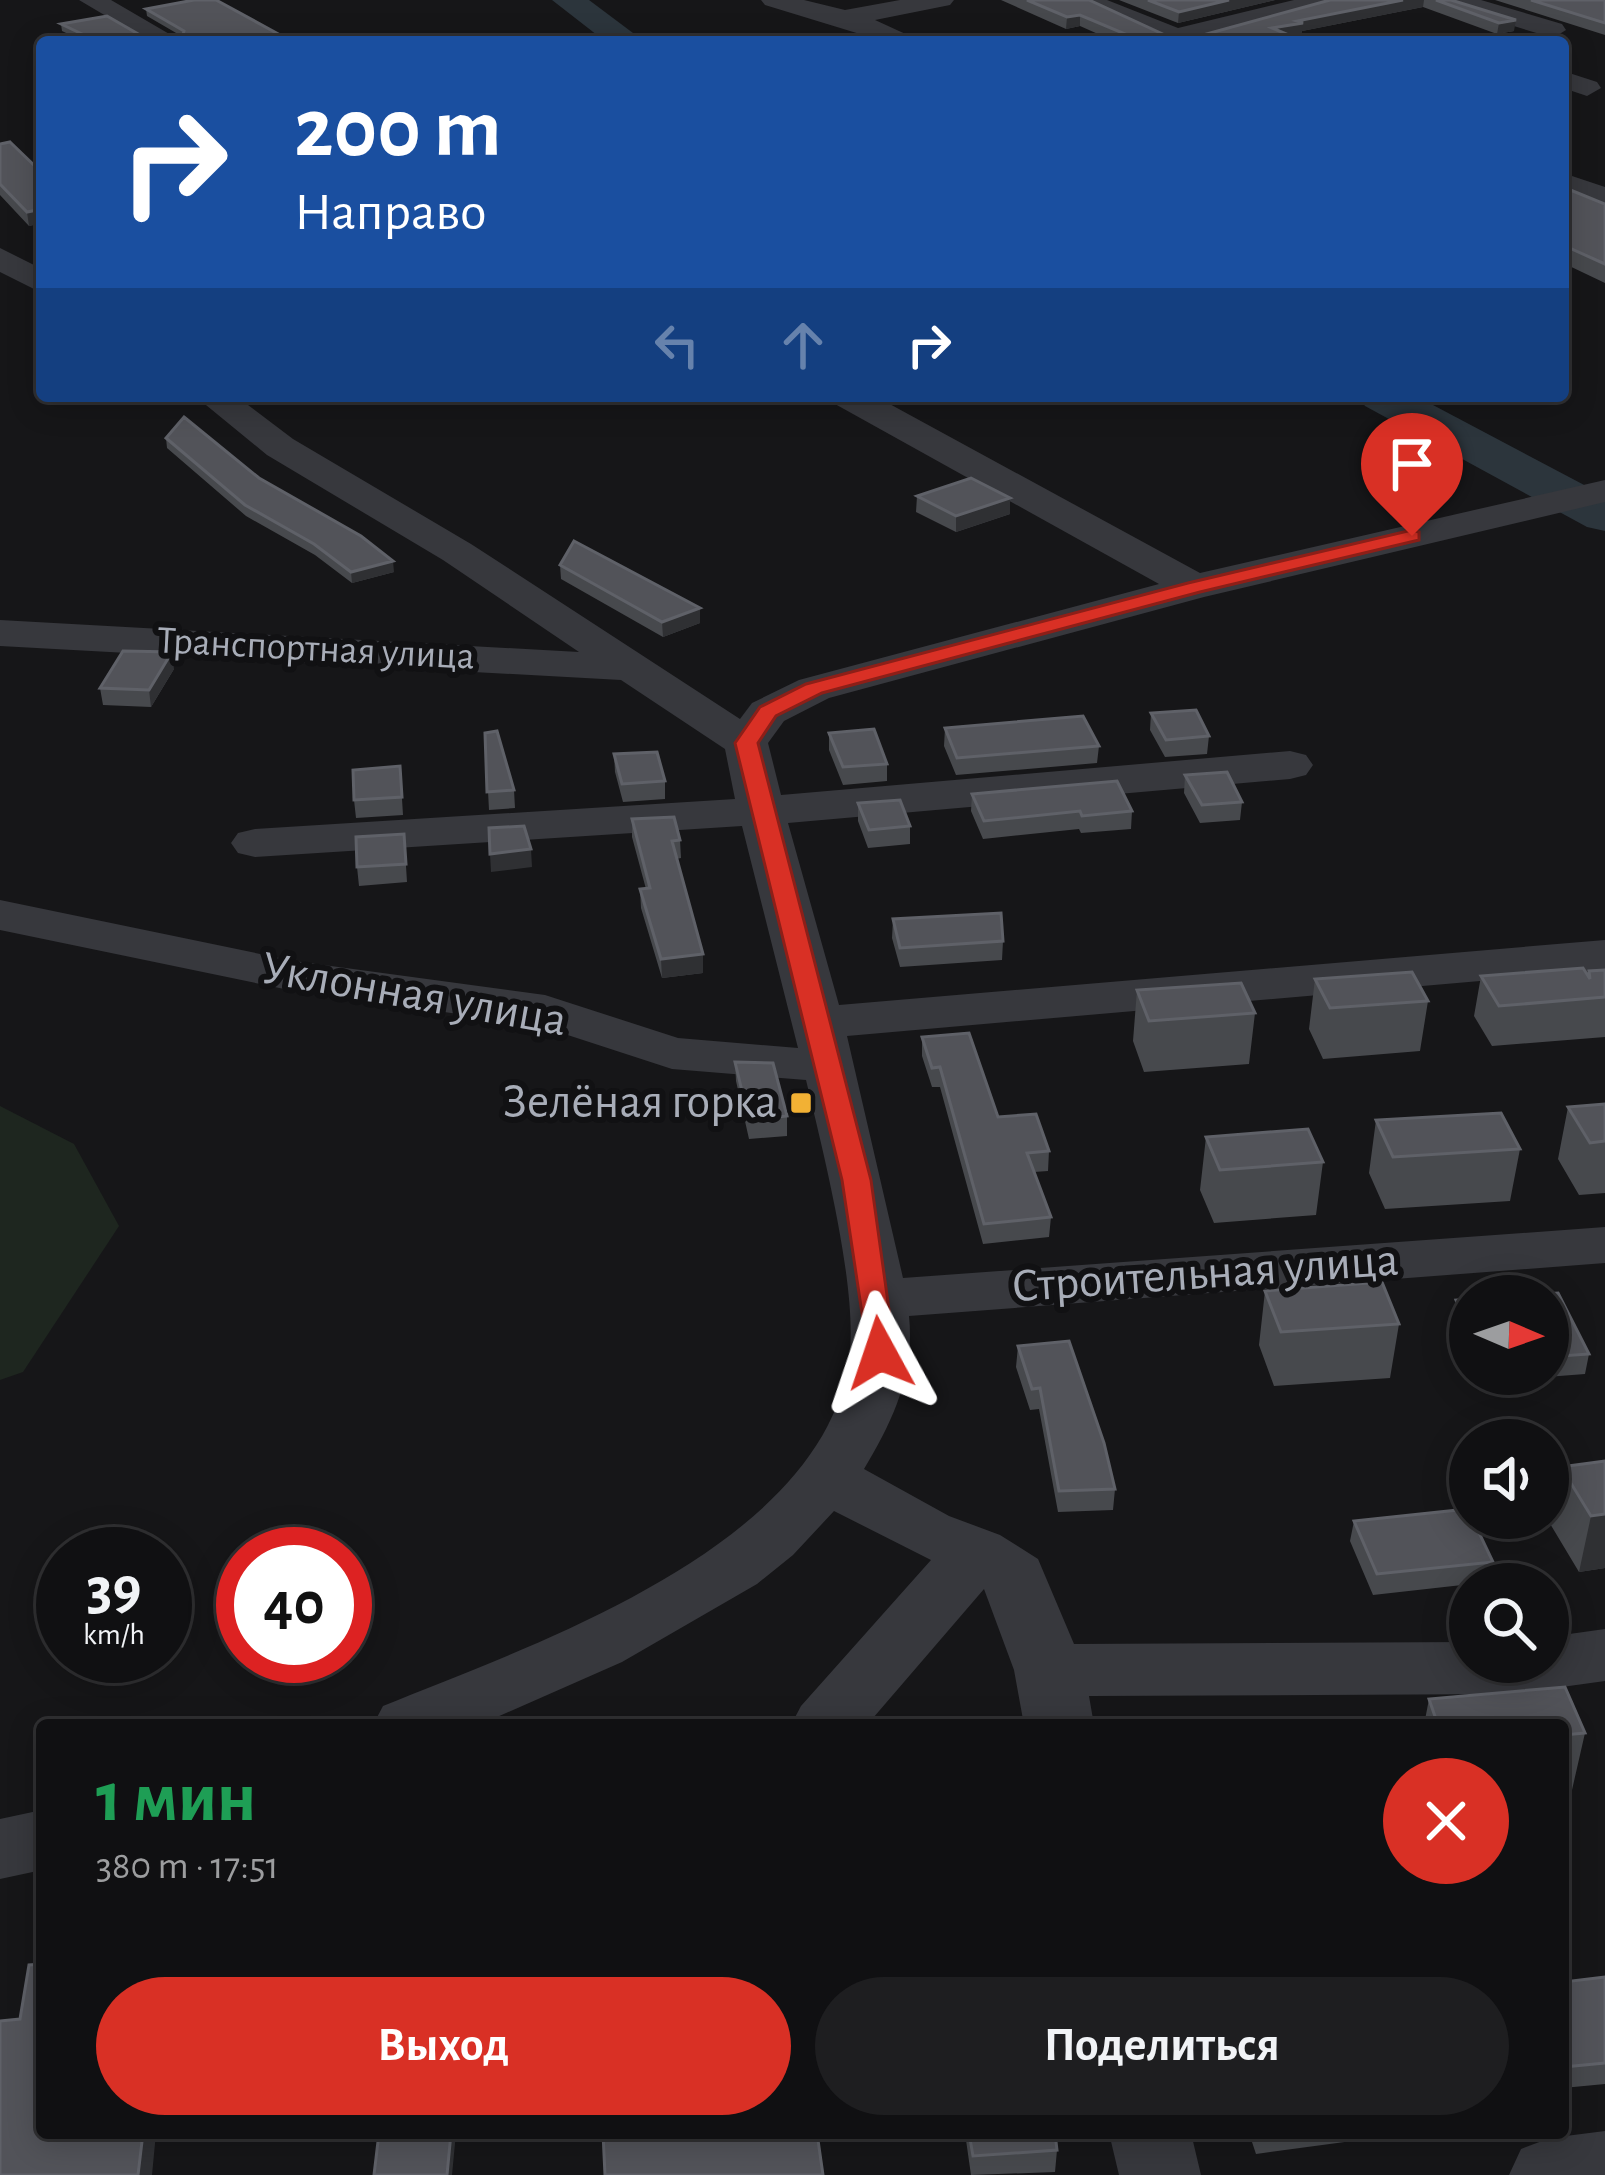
<!DOCTYPE html>
<html lang="ru">
<meta charset="utf-8">
<style>
:root{--surface:#101012;--page:#1e1e20;--text:#f1f3f6;--muted:#9c9d9f;--line:#303032;--accent:#d93025}
body{margin:0;font-family:"Alegreya Sans",sans-serif;background:var(--page);color:var(--text);height:100vh;display:flex;flex-direction:column;font-size:45px;white-space:nowrap}
*{box-sizing:border-box;margin:0}
p{font-size:39px;color:var(--muted)}
.icon{flex:none;width:66px;height:66px;fill:none;stroke:currentColor;stroke-width:2;stroke-linecap:round;stroke-linejoin:round}
.map{position:relative;flex:1;overflow:hidden}
.drawer{position:absolute;left:36px;top:1719px;width:1533px;height:420px;display:flex;flex-direction:column;background:var(--surface);border-radius:12px;box-shadow:0 6px 30px #0003,0 0 0 3px var(--line)}
.drawer>*{flex:none}
.banner{position:absolute;left:36px;top:36px;width:1533px;height:366px;border-radius:12px;box-shadow:0 6px 30px #0003,0 0 0 3px var(--line);background:#1a4fa0;color:#fff;overflow:hidden}
.needle{width:78px;rotate:92deg}
.buttons{position:absolute;left:1449px;top:1275px;display:grid;gap:24px}
.buttons a{display:grid;place-items:center;width:120px;height:120px;border-radius:50%;background:var(--surface);box-shadow:0 6px 30px #0003,0 0 0 3px var(--line);font-size:60px}
.speed{position:absolute;left:36px;top:1527px;display:flex;gap:24px;font-size:60px;font-weight:700;text-align:center}
.speed>*{display:grid;place-content:center;width:156px;height:156px;border-radius:50%;background:var(--surface);box-shadow:0 6px 30px #0003,0 0 0 3px var(--line);line-height:1}
.speed small{font-size:30px;font-weight:400}
.speed .limit{border:18px solid #d22;background:#fff;color:#111}
.pin{position:absolute;display:grid;place-items:center;width:102px;height:102px;color:#fff;margin:-123px -51px;border-radius:50% 50% 50% 0;rotate:-45deg;box-shadow:0 0 12px #0007}
.pin .icon{rotate:45deg}
.me{position:absolute;width:132px;margin:-66px;rotate:355deg;stroke-linejoin:round;filter:drop-shadow(0 0 9px #0008)}
.turn{display:flex;align-items:center;gap:42px;height:252px;padding:0 60px;font-size:54px}
.turn .icon{width:156px;height:156px;stroke-width:2.5}
.turn b{display:block;font-size:84px;line-height:102px}
.lanes{display:flex;align-items:center;height:114px;padding:0 60px;background:#0003;justify-content:center;gap:60px;direction:ltr}
.lanes .off{opacity:.35}
.round{display:grid;place-items:center;flex:none;width:126px;height:126px;border-radius:63px;background:var(--page)}
.headline{display:flex;align-items:center;justify-content:space-between;height:204px;padding:0 60px}
h1{font-size:72px;font-weight:700;line-height:90px;color:#1e9e55}
.button{display:flex;gap:24px;margin-top:auto;padding:24px 60px}
.button a{flex:1;height:138px;border-radius:72px;background:var(--accent);color:#fff;font-size:48px;font-weight:700;line-height:138px;text-align:center}
.button a+a{background:var(--page);color:var(--text)}
.map>svg:first-child{display:block}
.green{fill:#1e261f}
.lines{fill:none;stroke-linecap:round;stroke-linejoin:round}
.river{fill:#2c353c;fill-rule:evenodd}
.minor{fill:#37383d;fill-rule:evenodd}
.wall{fill:#47494d}
.shaded-wall{fill:#2f3033}
.building{fill:#525359;stroke:#5f6168;stroke-width:3}
.route{fill:#d93025;stroke:#8d1f18;stroke-width:3}
.poi-dot{fill:#f2b134;stroke:#111113;stroke-width:4.5}
.labels{text-anchor:middle;dominant-baseline:central;stroke-width:12;stroke-linejoin:round;paint-order:stroke}
.far-street-label{font-size:39px;fill:#a8adb8;stroke:#111113}
.street-label{font-size:48px;fill:#a8adb8;stroke:#111113}
.poi-label{font-size:48px;fill:#a8adb8;stroke:#111113;text-anchor:end}
</style>
<div class="map">
<svg width="1605" height="2175" viewBox="0 0 1605 2175">
<rect width="100%" height="100%" fill="#161618"/>
<path class="green" d="M0 1106 74 1144 119 1226 23 1372 0 1380Z"/>
<g class="lines">
<path class="river" d="M552 0H589L645 42H606Z
M1358 396H1416L1605 496V531L1587 527 1365 406Z"/>
<path class="minor" d="M79 0H111L183 42H150Z
M761 0H804L845 10 900 0H954L950 5 875 20 923 42H886L765 5Z
M1071 0H1107L1178 28 1294 0H1338L1334 5 1200 39 1202 42H1166Z
M1441 0H1481L1562 24 1566 30 1553 38 1445 5Z
M1563 71 1597 82 1601 88 1587 96 1563 88Z
M1563 173 1605 187V206L1563 192Z
M0 248 42 269V293L0 272Z
M195 396H236L293 439 471 544 740 719 752 703 799 680 1159 584 835 404 830 396H875L1200 573 1605 480V502L1204 597 829 698 784 721 768 743 781 795 1290 751 1306 755 1313 765 1306 775 1290 779 788 823 839 1005 1605 940V970L847 1036 903 1278 1605 1227V1263L909 1316C915 1374 893 1421 864 1469L949 1516 1000 1535 1038 1559 1074 1644 1470 1642V1662H1548V1637L1605 1629V1681L1512 1694 1089 1696 1094 1725H1024L1014 1670 984 1589 867 1725H791L801 1706 931 1560 834 1511 793 1555 757 1584 622 1662 479 1725H373L383 1706C535 1644 832 1544 850 1351 856 1281 823 1151 806 1080L672 1069 537 1025 294 991 0 930V900L294 961 545 995 678 1038 798 1048 742 826 255 857 238 853 231 843 238 833 255 829 735 799 725 749 621 680 0 646V620L579 652 443 560 267 455Z
M42 1810V1870L0 1879V1819Z
M1605 2131V2175H1509L1521 2149 1550 2138Z
M1109 2133H1191L1201 2175H1119Z"/>
</g>
<path class="wall" d="M1001 0H1089L1165 35H1203L1330 0H1451L1514 31 1497 34 1423 7 1302 31 1301 34 1291 36 1305 42H1116L1080 26 1066 29Z
M1119 0H1275L1178 23Z
M1495 0H1605V35Z
M146 9 293 42H85L62 31 61 24 147 39H182L183 37 147 16Z
M0 144 42 173V223L29 226 0 195Z
M1563 187 1605 204V283L1563 263Z
M166 438 259 478 394 572 352 583 315 555 246 516 167 448Z
M917 496 1010 498V514L956 532 916 512Z
M560 565 700 608V623L663 637 561 579Z
M174 669 151 707 103 705 100 688Z
M1151 713 1209 736 1207 754 1165 757 1150 730Z
M945 728 1099 746 1097 763 956 775 944 746Z
M485 733 514 790 515 808 489 810Z
M829 733 887 764V781L843 785 829 750Z
M614 754 665 781V799L623 802 615 772Z
M400 766 403 815 356 818 354 800Z
M1185 775 1242 802 1240 820 1200 823 1184 793Z
M972 794 1132 811 1131 829 1081 833 1079 829 983 839 971 811Z
M858 803 910 826V844L868 848 858 821Z
M632 819 680 840 681 858 676 859 703 954V973L662 978 641 908 640 889H646L632 837Z
M404 834 407 882 359 886 357 867Z
M893 919 1003 941 1002 960 900 967 892 938Z
M1605 970V1037L1492 1046 1474 1016 1481 976H1588L1589 971Z
M1315 979 1428 1001 1420 1051 1323 1059 1309 1029Z
M1137 990 1255 1013 1249 1064 1144 1072 1133 1041Z
M922 1037 998 1117 1049 1151 1048 1171 1034 1172 1051 1217 1049 1237 983 1244 940 1087H932L922 1056Z
M735 1062 787 1116V1136L749 1139 736 1081Z
M1605 1104V1193L1579 1195 1558 1159 1568 1107Z
M1376 1120 1520 1149 1510 1201 1385 1209 1369 1173Z
M1206 1137 1323 1162 1316 1215 1214 1223 1200 1190Z
M1265 1291 1399 1324 1390 1378 1274 1386 1259 1345Z
M1548 1296 1589 1354 1585 1374 1480 1382 1477 1374H1548Z
M1470 1299V1360L1452 1321 1456 1300Z
M1018 1346 1115 1489 1113 1510 1058 1512 1039 1409 1030 1410 1016 1367Z
M1605 1461V1568L1579 1572 1549 1522 1561 1467Z
M1354 1521 1493 1562 1489 1582 1373 1595 1350 1541Z
M1565 1687 1585 1733 1572 1790 1563 1791V1725H1424L1429 1699Z
M1605 1977V2084L1563 2088V1982Z
M965 2133H1055L1057 2150 1055 2172 971 2175Z
M1249 2133H1368L1367 2139 1256 2154Z"/>
<path class="shaded-wall" d="M1229 0H1275L1178 23 1179 12Z
M1403 0H1424L1423 7 1302 31 1301 34 1271 40 1272 28 1297 21Z
M1080 15V26L1066 29 1067 17Z
M1516 20 1514 31 1497 34 1499 23Z
M42 209V223L29 226 27 212Z
M1010 498V514L956 532V516Z
M393 561 394 572 352 583 351 572Z
M700 608V623L663 637 662 622Z
M172 652 174 669 151 707 149 690Z
M531 849 532 867 491 872 490 854Z
M703 954V973L662 978 661 959Z
M1605 1514V1568L1579 1572 1591 1516Z
M143 2133H156L152 2175H138Z
M451 2133H456L452 2175H447Z"/>
<path class="building" d="M194 0H216L293 42H99L61 24 107 16 147 39H182L184 31 146 9Z
M1027 0H1089L1165 35H1203L1330 0H1403L1297 21 1303 23 1272 28 1305 42H1144L1080 15 1067 17Z
M1148 0H1229L1179 12Z
M1436 0H1451L1516 20 1499 23Z
M1531 0H1605V23Z
M10 142 42 173V209L27 212 0 184V144Z
M1563 187 1605 204V264L1563 245Z
M184 417 259 478 361 536 393 561 351 572 314 544 245 505 166 438Z
M971 478 1010 498 956 516 917 496Z
M574 541 700 608 662 622 560 565Z
M123 651 172 652 149 690 100 688Z
M1196 710 1209 736 1166 740 1151 713Z
M1083 716 1099 746 957 758 945 728Z
M874 729 887 764 843 767 829 733Z
M497 731 514 790 487 792 485 733Z
M657 752 665 781 622 784 614 754Z
M400 766 402 797 354 800 353 770Z
M1227 772 1242 802 1202 805 1185 775Z
M1117 781 1132 811 1082 816 1080 811 984 821 972 794Z
M900 800 910 826 869 830 858 803Z
M674 817 680 840 672 841 703 954 661 959 640 889 650 888 632 819Z
M524 826 531 849 490 854 489 828Z
M404 834 406 864 357 867 356 837Z
M1001 913 1003 941 900 948 893 919Z
M1583 968 1590 979 1589 971 1605 970V997L1499 1006 1481 976Z
M1412 972 1428 1001 1330 1008 1315 979Z
M1241 983 1255 1013 1149 1021 1137 990Z
M969 1033 998 1117 1036 1114 1049 1151 1027 1153 1051 1217 984 1224 940 1067 932 1068 922 1037Z
M735 1062 773 1063 787 1116 749 1120Z
M1605 1104V1141L1590 1143 1568 1107Z
M1501 1113 1520 1149 1393 1157 1376 1120Z
M1308 1129 1323 1162 1220 1170 1206 1137Z
M1382 1282 1399 1324 1281 1332 1265 1291Z
M1558 1293 1589 1354 1548 1357V1296H1514Z
M1470 1299V1331L1456 1300Z
M1069 1341 1104 1443 1115 1489 1059 1491 1040 1388 1032 1389 1018 1346Z
M1605 1461V1514L1591 1516 1561 1467Z
M1468 1509 1470 1518H1472L1493 1562 1377 1574 1354 1521Z
M1565 1687 1585 1733 1563 1735V1725H1438L1429 1699Z
M42 1964V2133H143L138 2175H0V2021L20 2019 29 1965Z
M1605 1977V2063L1563 2067V1982Z
M379 2133H451L447 2175H374Z
M603 2133H817L823 2175H605Z
M969 2133H1055L1057 2150 973 2156Z"/>
<path class="route" d="M1412 530 1419 532V540L1200 592 822 693 776 716 758 743 871 1180 895 1353 880 1363 869 1360 842 1180 735 743 760 707 806 684 1188 583Z"/>
<rect class="poi-dot" x="789" y="1091" width="24" height="24" rx="6"/>
<g class="labels">
<g class="far-street-label">
<text transform="translate(316 649) rotate(3)">Транспортная улица</text>
</g>
<g class="street-label">
<text transform="translate(414 995) rotate(10)">Уклонная улица</text>
<text transform="translate(1205 1274) rotate(-4)">Строительная улица</text>
</g>
<g class="poi-label">
<text x="777" y="1103">Зелёная горка</text>
</g>
</g>
</svg>
<div class="buttons">
<a><svg class="needle" viewBox="-14 -14 28 28"><path d="M0-13l5 13h-10z" fill="#e53935"/><path d="M0 13l5-13h-10z" fill="#9c9d9f"/></svg></a>
<a><svg class="icon" aria-label="sound" viewBox="0 0 24 24"><path d="M4 9h4l5-4v14l-5-4H4zM17 9q2 3 0 6"/></svg></a>
<a><svg class="icon" aria-label="search" viewBox="0 0 24 24"><circle cx="10" cy="10" r="6"/><path d="M15 15l6 6"/></svg></a>
</div>
<div class="speed"><div>39<small>km/h</small></div><div class="limit">40</div></div>
<div class="pin" style="left:1412px;top:536px;background:#d93025"><svg class="icon" aria-label="arrive" viewBox="0 0 24 24"><path d="M6 21V4h12l-3 4 3 4H6"/></svg></div>
<svg class="me" style="left:880px;top:1353px" viewBox="-20 -20 40 40"><path d="M0-17L14 15 0 8-14 15z" fill="#d93025" stroke="#fff" stroke-width="4"/></svg>
<div class="banner">
<div class="turn"><svg class="icon" aria-label="right" viewBox="0 0 24 24"><path d="M7 20v-9h11M14 6l5 5-5 5"/></svg><div><b>200 m</b>Направо</div></div>
<div class="lanes"><svg class="icon off" aria-label="left" viewBox="0 0 24 24"><path d="M17 20v-9H6M10 6l-5 5 5 5"/></svg><svg class="icon off" aria-label="ahead" viewBox="0 0 24 24"><path d="M12 20V5M6 11l6-6 6 6"/></svg><svg class="icon" aria-label="right" viewBox="0 0 24 24"><path d="M7 20v-9h11M14 6l5 5-5 5"/></svg></div>
</div>
<section class="drawer">
<div class="headline"><div><h1>1 мин</h1><p>380 m · 17:51</p></div><a class="round" style="background:#d93025;color:#fff"><svg class="icon" aria-label="close" viewBox="0 0 24 24"><path d="M6 6l12 12M18 6L6 18"/></svg></a></div>
<div class="button"><a>Выход</a><a>Поделиться</a></div>
</section>
</div>
